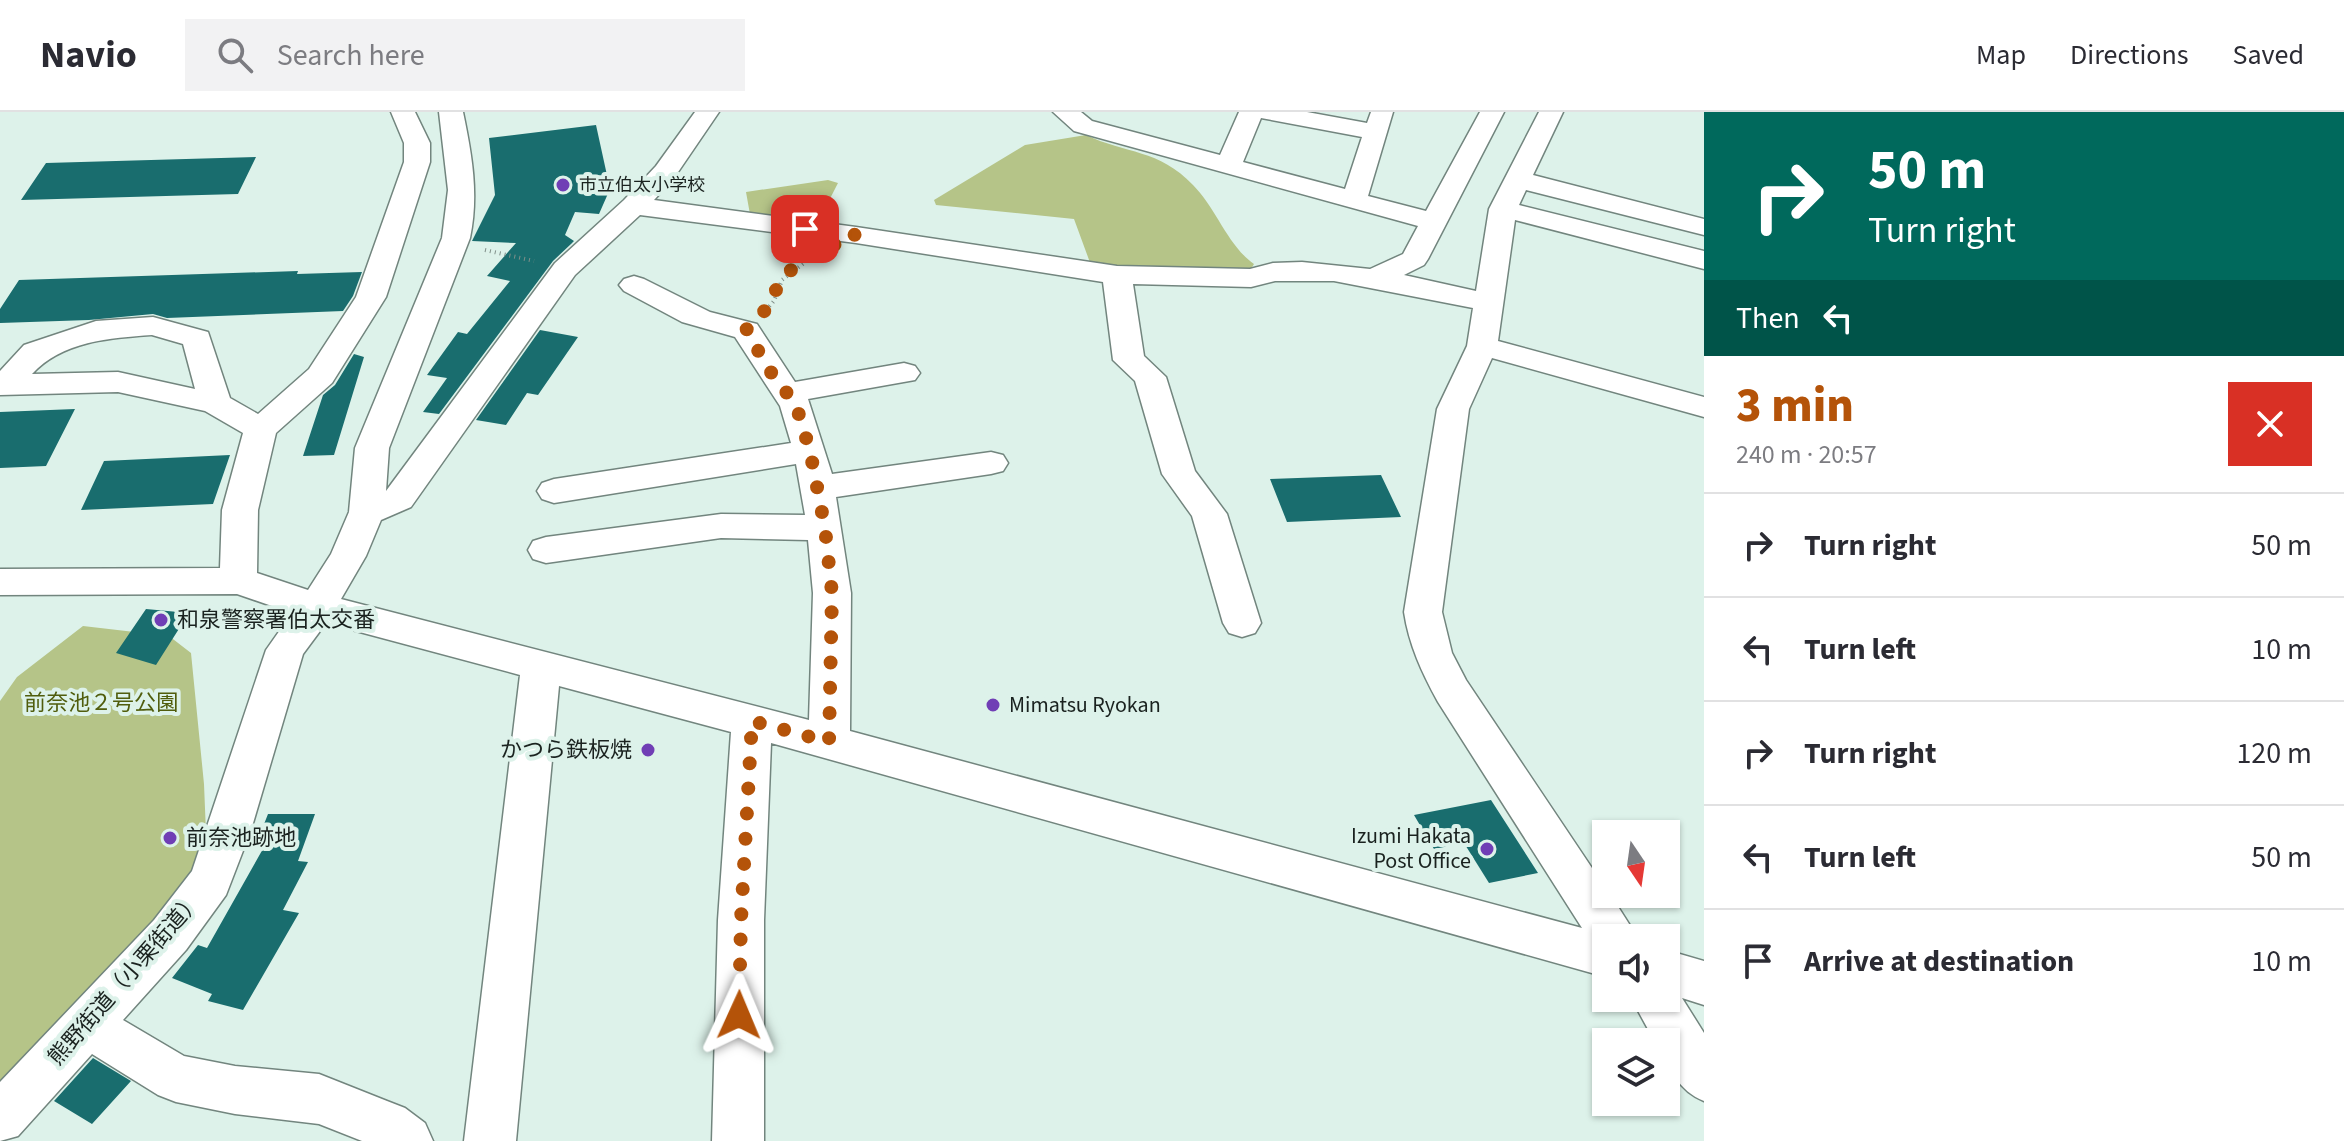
<!DOCTYPE html>
<meta charset="utf-8">
<style>
:root{--surface:#fff;--page:#f2f2f3;--text:#2b2b33;--muted:#7c7c81;--line:#e1e1e2;--accent:#b45309}
body{margin:0;font-family:"Source Sans 3","Noto Sans JP",sans-serif;background:var(--page);color:var(--text);height:100vh;display:flex;flex-direction:column;font-size:30px;white-space:nowrap}
*{box-sizing:border-box;margin:0}
p{font-size:26px;color:var(--muted)}
.icon{flex:none;width:44px;height:44px;fill:none;stroke:currentColor;stroke-width:2;stroke-linecap:round;stroke-linejoin:round}
.map{position:relative;flex:1;overflow:hidden}
.details{display:flex;flex-direction:column;background:var(--surface);width:640px}
.details>*{flex:none}
.banner{background:#00695c;color:#fff;overflow:hidden}
.needle{width:52px;rotate:167deg}
.controls{position:absolute;left:1592px;top:708px;display:grid;gap:16px}
.controls a{display:grid;place-items:center;width:88px;height:88px;border-radius:0px;background:var(--surface);box-shadow:0 2px 6px #0004;font-size:40px}
.pin{position:absolute;display:grid;place-items:center;width:68px;height:68px;color:#fff;margin:-34px;border-radius:16px;box-shadow:0 4px 12px #0006}
.me{position:absolute;width:88px;margin:-44px;rotate:1deg;stroke-linejoin:round;filter:drop-shadow(0 0 6px #0008)}
.turn{display:flex;align-items:center;gap:28px;height:168px;padding:0 32px;font-size:36px}
.turn .icon{width:104px;height:104px;stroke-width:2.5}
.turn b{display:block;font-size:56px;line-height:68px}
.then{display:flex;align-items:center;height:76px;padding:0 32px;background:#0003;gap:16px;font-size:30px}
.round{display:grid;place-items:center;flex:none;width:84px;height:84px;border-radius:0px;background:var(--page)}
.overview{display:flex;align-items:center;justify-content:space-between;height:136px;padding:0 32px}
h1{font-size:48px;font-weight:800;line-height:60px;color:var(--accent)}
ul{padding:0;list-style:none}
li{display:flex;align-items:center;gap:24px;height:104px;padding:0 32px;border-top:2px solid var(--line)}
li div{flex:1}
li b{display:block;font-size:30px}
li em{font-style:normal}
header{display:flex;align-items:center;gap:48px;box-sizing:border-box;height:112px;padding:0 40px;background:var(--surface);border-bottom:2px solid var(--line)}
header strong{font-size:38px}
nav{display:flex;gap:44px;margin-inline-start:auto;font-size:28px}
.search{width:560px;height:72px;background:var(--page);display:flex;align-items:center;gap:20px;box-sizing:border-box;padding:0 28px;border-radius:0px;color:var(--muted);font-size:30px}
main{display:flex;flex:1;min-height:0}
.map>svg:first-child{display:block}
.green{fill:#b5c488}
.building{fill:#196d6e}
.lines{fill:none;stroke-linecap:round;stroke-linejoin:round}
.minor-casing{stroke:#72857e;stroke-width:3}
.path{stroke:#808f89;stroke-width:4;stroke-dasharray:1 4;stroke-linecap:butt}
.minor{fill:#fff;fill-rule:evenodd}
.route{stroke:#b45309;stroke-width:14;stroke-dasharray:0 25.2}
.poi-dot{fill:#703eb5;stroke:#ddf2ea;stroke-width:3}
.labels{text-anchor:middle;dominant-baseline:central;stroke-width:8;stroke-linejoin:round;paint-order:stroke}
.far-poi-label{font-size:18px;fill:#1a221f;stroke:#ddf2ea;text-anchor:start}
.poi-label{font-size:22px;fill:#1a221f;stroke:#ddf2ea;text-anchor:start}
.park-label{font-size:22px;fill:#505d0d;stroke:#ddf2ea}
.street-label{font-size:22px;fill:#1a221f;stroke:#ddf2ea}
</style>
<header>
<strong>Navio</strong>
<div class="search"><svg class="icon" aria-label="search" viewBox="0 0 24 24"><circle cx="10" cy="10" r="6"/><path d="M15 15l6 6"/></svg>Search here</div>
<nav><a>Map</a><a>Directions</a><a>Saved</a></nav>
</header>
<main>
<div class="map">
<svg width="1704" height="1029" viewBox="0 0 1704 1029">
<rect width="100%" height="100%" fill="#ddf2ea"/>
<path class="green" d="M1086 23C1126 42 1159 37 1193 73 1216 96 1228 134 1254 152L1249 160 1092 156 1074 107 936 93 934 88 1025 33Z
M828 68 838 71 817 112 751 108 746 80Z
M83 514 169 524 191 541 204 672 206 721 194 767 0 970V589L17 565Z"/>
<path class="building" d="M596 13 610 77 599 102 575 100 565 123 574 129 571 132 553 149 439 302 423 300 447 266 427 263 458 220 467 222 510 169 487 164 516 131 472 129 495 83 489 26Z
M256 45 238 82 21 88 46 51Z
M298 159 297 162 362 160 353 184 343 199 167 206 153 202 89 208 0 211V197L19 168Z
M540 218 578 225 538 283 527 281 506 313 476 308Z
M354 242 364 245 334 343 303 344 323 283 335 273Z
M75 297 46 354 0 356V300Z
M230 343 213 392 81 398 104 349Z
M1381 363 1401 405 1287 410 1270 367Z
M146 497 189 501 156 553 116 541Z
M1491 688 1538 761 1489 771 1464 731 1434 737 1414 703Z
M268 702H315L298 749 308 750 283 798 299 801 243 898 208 889 212 882 172 866 198 833 207 836 264 735H255Z
M93 946 131 969 92 1012 54 989Z"/>
<g class="lines">
<g class="minor-casing">
<path id="minor" d="M391 0H415L430 31V50L386 185 332 271 276 321 258 398 257 461 308 478 331 442 349 400 355 336 442 126 448 78 439 0H463C472 43 479 83 470 126L389 336 386 379 555 151 624 88 656 54 695 0H719L674 66 654 88 856 115 1117 154 1250 157 1273 151 1302 150 1370 157 1403 142 1418 114 1074 19 1053 0H1081L1092 9 1220 43 1239 0H1307L1367 11 1371 0H1393L1368 84 1426 99 1480 0H1504L1428 147 1424 153 1404 163 1476 179 1489 97 1539 0H1563L1533 63 1704 107V123L1526 78 1519 93 1704 139V157L1515 108 1498 229 1704 285V305L1492 246 1469 297 1442 500 1452 541 1466 568 1606 777V782H1610L1638 826H1606V865L771 631 764 808V1029H712L718 808 731 620 559 574 516 1029H464L520 563 326 511 303 542 251 718 226 783 186 838 123 908 184 944 235 954 319 962 387 989 405 996 425 1011 433 1029H362L319 1012 235 1002 176 990 158 983 92 942 18 1024 0 1029V970L154 808 192 759 266 538 292 501 237 482 0 483V457L220 456 222 398 243 321 205 299 118 280 0 283V259L24 233 96 209 153 205 208 220 230 286 258 302 309 257 356 185 404 50V31ZM1261 6 1362 25 1345 77 1243 50ZM640 103 856 131 1103 170 1113 248 1135 269 1162 362 1192 404 1223 511 1229 521 1242 525 1255 521 1261 511 1227 402 1195 359 1166 265 1144 244 1133 172 1251 175 1275 169H1334L1473 196 1467 234 1437 297 1404 500C1409 533 1422 561 1438 590L1582 816 850 619 851 481 836 385 991 362 1003 359 1008 351 1003 343 991 340 832 362 808 287 915 268 920 261 915 254 904 251 795 270 757 212 710 200 644 167 634 164 624 167 619 173 624 179 682 210 735 225 780 294 791 331 554 367 542 371 537 379 542 387 554 391 796 352 805 403 721 402 546 425 533 429 528 438 533 447 546 451 721 426 808 428 813 481 809 608 341 487 366 444 381 408 411 395 575 163ZM152 223 183 232 195 277 118 260 32 262C62 229 110 226 152 223Z
M1666 838 1704 849V893L1682 886 1704 921V989C1679 979 1666 956 1666 930H1655L1631 886H1666Z"/>
</g>
<path class="path" d="M485 138 534 149
M766 198 774 189 782 168 812 145"/>
<use href="#minor" class="minor"/>
</g>
<g class="lines">
<path class="route" d="M739 903 741 808 752 609 829 630 832 481 825 416 810 339 796 293 770 259 746 218 774 189C774 155 829 136 856 123L805 117"/>
</g>
<g class="poi-dot">
<circle cx="563" cy="73" r="8"/>
<circle cx="161" cy="508" r="8"/>
<circle cx="993" cy="593" r="8"/>
<circle cx="648" cy="638" r="8"/>
<circle cx="170" cy="726" r="8"/>
<circle cx="1487" cy="737" r="8"/>
</g>
<g class="labels">
<g class="far-poi-label">
<text x="579" y="73">市立伯太小学校</text>
</g>
<g class="poi-label">
<text x="177" y="508">和泉警察署伯太交番</text>
<text x="1009" y="593">Mimatsu Ryokan</text>
<text x="632" y="638" text-anchor="end">かつら鉄板焼</text>
<text x="1471" y="724" text-anchor="end">Izumi Hakata<tspan x="1471" dy="25">Post Office</tspan></text>
<text x="186" y="726">前奈池跡地</text>
</g>
<g class="park-label">
<text x="101" y="591">前奈池２号公園</text>
</g>
<g class="street-label">
<text transform="translate(125 867) rotate(-49)">熊野街道（小栗街道）</text>
</g>
</g>
</svg>
<div class="controls">
<a><svg class="needle" viewBox="-14 -14 28 28"><path d="M0-13l5 13h-10z" fill="#e53935"/><path d="M0 13l5-13h-10z" fill="#7c7c81"/></svg></a>
<a><svg class="icon" aria-label="sound" viewBox="0 0 24 24"><path d="M4 9h4l5-4v14l-5-4H4zM17 9q2 3 0 6"/></svg></a>
<a><svg class="icon" aria-label="layers" viewBox="0 0 24 24"><path d="M12 4l9 5-9 5-9-5zM3 14l9 5 9-5"/></svg></a>
</div>
<div class="pin" style="left:805px;top:117px;background:#d93025"><svg class="icon" aria-label="arrive" viewBox="0 0 24 24"><path d="M6 21V4h12l-3 4 3 4H6"/></svg></div>
<svg class="me" style="left:739px;top:903px" viewBox="-20 -20 40 40"><path d="M0-17L14 15 0 8-14 15z" fill="#b45309" stroke="#fff" stroke-width="4"/></svg>
</div>
<section class="details">
<div class="banner">
<div class="turn"><svg class="icon" aria-label="right" viewBox="0 0 24 24"><path d="M7 20v-9h11M14 6l5 5-5 5"/></svg><div><b>50 m</b>Turn right</div></div>
<div class="then">Then<svg class="icon" aria-label="left" viewBox="0 0 24 24"><path d="M17 20v-9H6M10 6l-5 5 5 5"/></svg></div>
</div>
<div class="overview"><div><h1>3 min</h1><p>240 m · 20:57</p></div><a class="round" style="background:#d93025;color:#fff"><svg class="icon" aria-label="close" viewBox="0 0 24 24"><path d="M6 6l12 12M18 6L6 18"/></svg></a></div>
<ul>
<li><svg class="icon" aria-label="right" viewBox="0 0 24 24"><path d="M7 20v-9h11M14 6l5 5-5 5"/></svg><div><b>Turn right</b></div><em>50 m</em></li>
<li><svg class="icon" aria-label="left" viewBox="0 0 24 24"><path d="M17 20v-9H6M10 6l-5 5 5 5"/></svg><div><b>Turn left</b></div><em>10 m</em></li>
<li><svg class="icon" aria-label="right" viewBox="0 0 24 24"><path d="M7 20v-9h11M14 6l5 5-5 5"/></svg><div><b>Turn right</b></div><em>120 m</em></li>
<li><svg class="icon" aria-label="left" viewBox="0 0 24 24"><path d="M17 20v-9H6M10 6l-5 5 5 5"/></svg><div><b>Turn left</b></div><em>50 m</em></li>
<li><svg class="icon" aria-label="arrive" viewBox="0 0 24 24"><path d="M6 21V4h12l-3 4 3 4H6"/></svg><div><b>Arrive at destination</b></div><em>10 m</em></li>
</ul>
</section>
</main>
